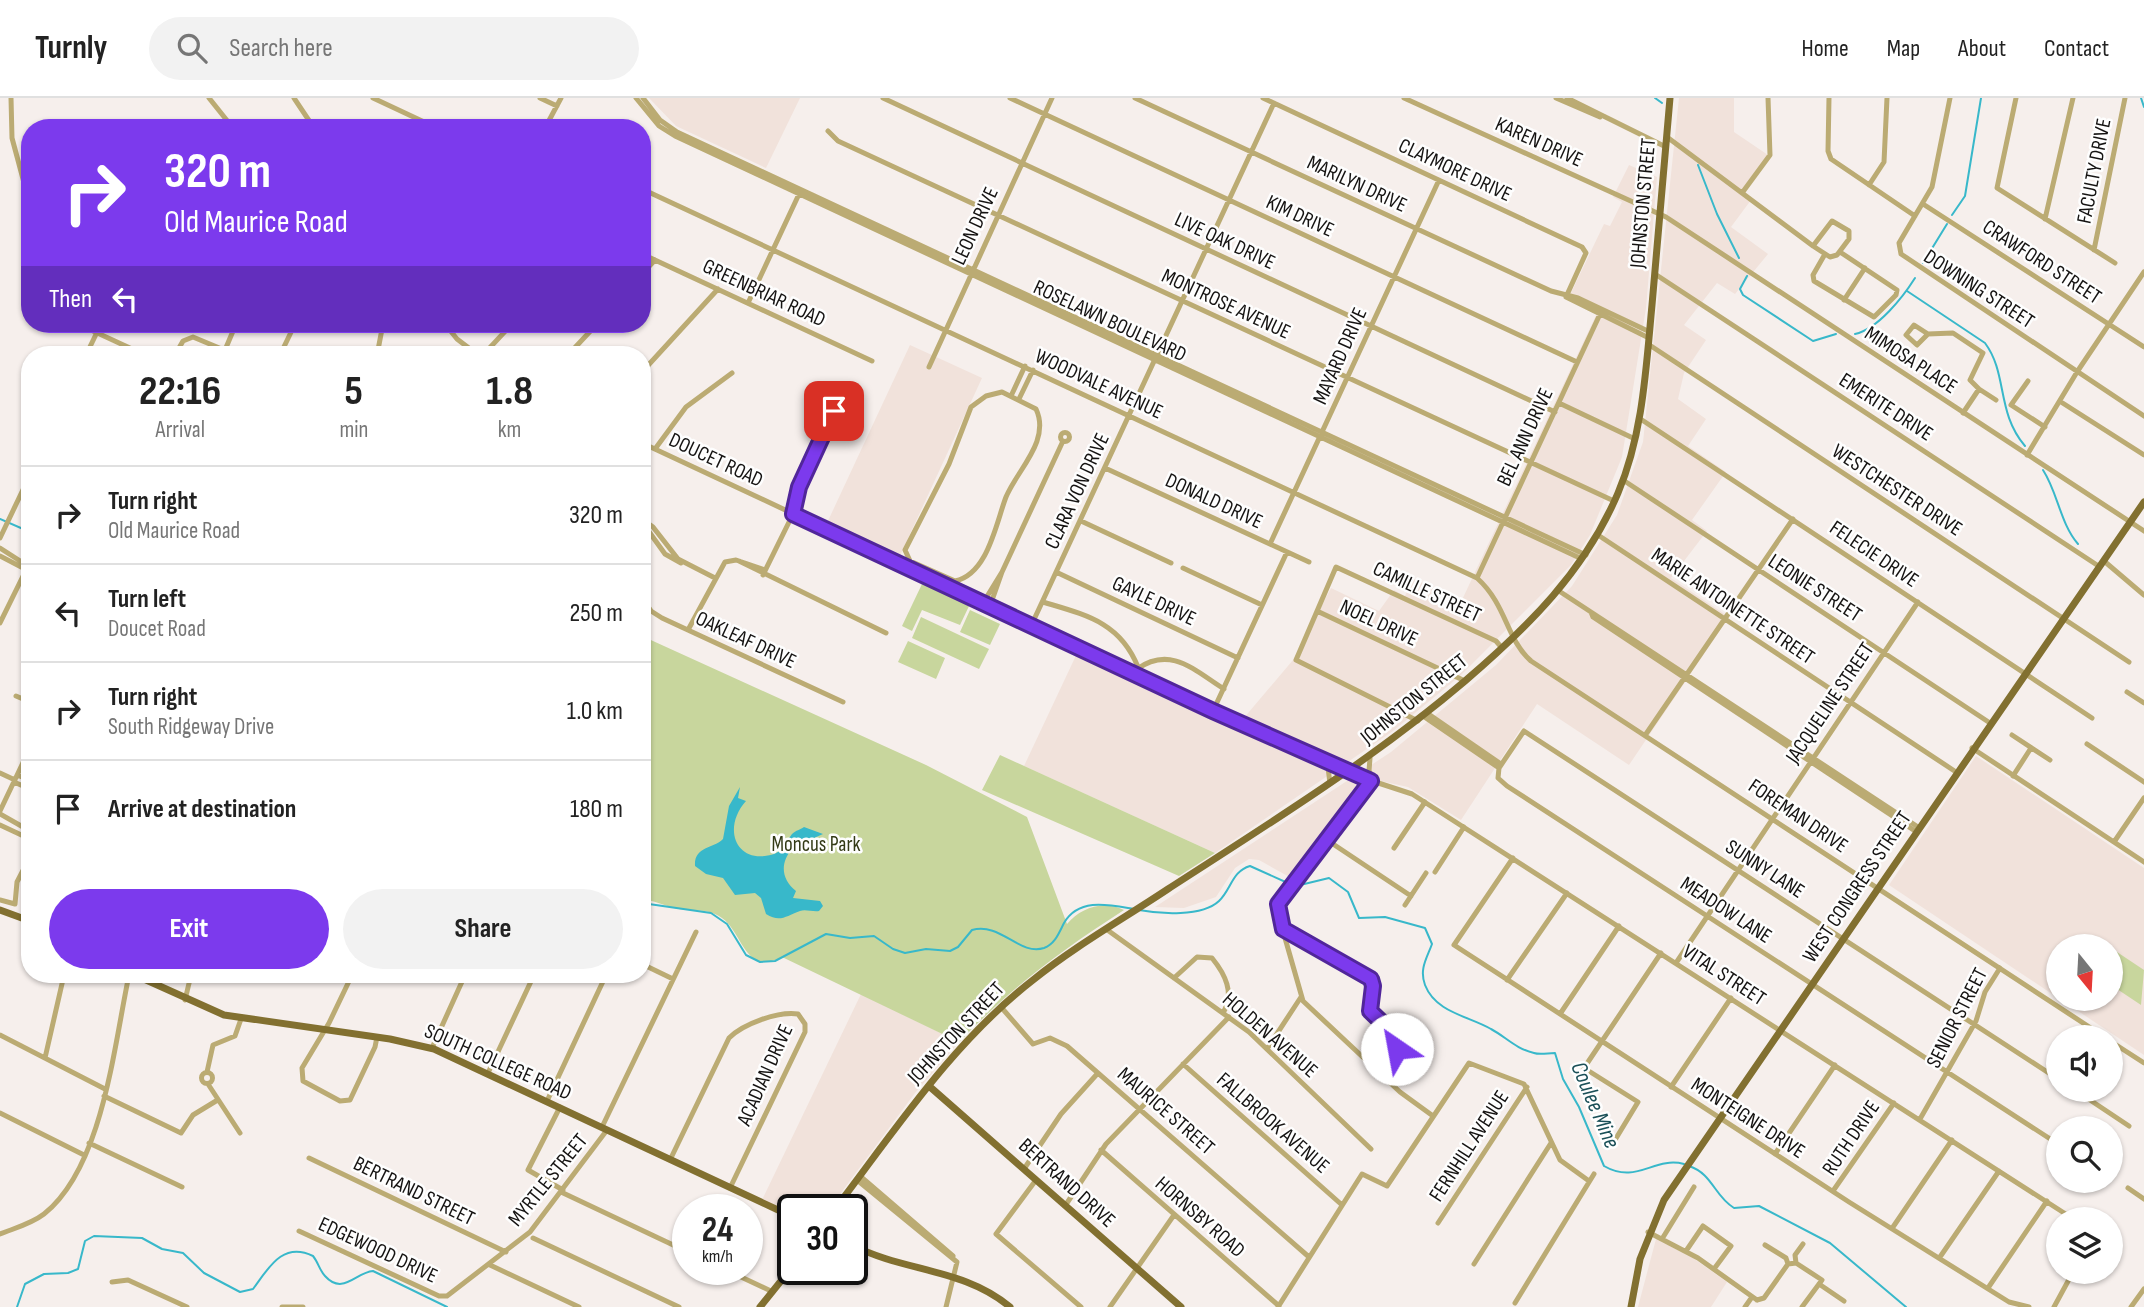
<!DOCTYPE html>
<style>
:root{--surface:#fff;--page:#f2f2f2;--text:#222;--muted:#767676;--line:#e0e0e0;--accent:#7c3aed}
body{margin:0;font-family:"Sofia Sans Condensed",sans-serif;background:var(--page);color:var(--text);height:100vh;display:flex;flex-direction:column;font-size:26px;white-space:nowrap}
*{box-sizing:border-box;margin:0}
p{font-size:23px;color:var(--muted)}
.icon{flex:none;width:38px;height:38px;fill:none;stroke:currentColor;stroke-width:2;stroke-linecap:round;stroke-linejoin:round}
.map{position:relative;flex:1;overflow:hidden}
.side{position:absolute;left:21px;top:248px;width:630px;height:637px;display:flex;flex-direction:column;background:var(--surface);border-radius:28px;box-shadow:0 2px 5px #0004}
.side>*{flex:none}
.hud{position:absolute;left:21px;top:21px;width:630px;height:214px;border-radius:28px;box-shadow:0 2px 5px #0004;background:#7c3aed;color:#fff;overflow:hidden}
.needle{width:46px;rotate:162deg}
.controls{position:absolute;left:2046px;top:836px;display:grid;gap:14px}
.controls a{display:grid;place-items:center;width:77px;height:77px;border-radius:50%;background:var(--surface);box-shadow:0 2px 5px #0004;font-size:35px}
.speed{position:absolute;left:672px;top:1096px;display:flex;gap:14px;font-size:35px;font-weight:700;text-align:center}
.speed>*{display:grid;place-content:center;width:91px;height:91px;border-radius:50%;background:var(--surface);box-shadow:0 2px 5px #0004;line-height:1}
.speed small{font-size:18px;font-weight:400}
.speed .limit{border:4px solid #111;border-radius:10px;background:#fff;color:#111}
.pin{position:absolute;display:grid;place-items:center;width:60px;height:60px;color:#fff;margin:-30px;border-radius:14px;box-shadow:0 4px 10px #0006}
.me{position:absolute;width:77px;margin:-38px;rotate:327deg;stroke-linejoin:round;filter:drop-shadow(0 0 5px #0008)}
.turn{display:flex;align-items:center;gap:24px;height:147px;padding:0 28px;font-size:32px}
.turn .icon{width:91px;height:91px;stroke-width:2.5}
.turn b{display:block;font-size:49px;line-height:60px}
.then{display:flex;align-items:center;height:66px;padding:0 28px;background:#0003;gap:14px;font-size:26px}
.eta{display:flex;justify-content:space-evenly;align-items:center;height:119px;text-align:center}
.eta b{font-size:42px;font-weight:700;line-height:49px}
.primary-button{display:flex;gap:14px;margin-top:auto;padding:14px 28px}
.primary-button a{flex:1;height:80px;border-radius:42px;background:var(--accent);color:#fff;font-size:28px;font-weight:700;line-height:80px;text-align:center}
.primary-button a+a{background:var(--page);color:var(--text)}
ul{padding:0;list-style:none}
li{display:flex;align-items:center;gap:21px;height:98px;padding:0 28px;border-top:2px solid var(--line)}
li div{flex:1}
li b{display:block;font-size:26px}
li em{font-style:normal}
header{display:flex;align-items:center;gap:42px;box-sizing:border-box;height:98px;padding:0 35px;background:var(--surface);border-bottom:2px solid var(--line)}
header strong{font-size:33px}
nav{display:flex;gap:38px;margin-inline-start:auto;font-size:24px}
.search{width:490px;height:63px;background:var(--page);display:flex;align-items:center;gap:18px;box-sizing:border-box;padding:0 24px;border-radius:38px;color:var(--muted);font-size:26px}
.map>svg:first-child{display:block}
.built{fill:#f1e2db}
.green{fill:#c8d69d}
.water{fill:#38b8ca}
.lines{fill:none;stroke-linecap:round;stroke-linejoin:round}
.stream{stroke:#38b8ca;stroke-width:2}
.minor{stroke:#bbab73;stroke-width:5}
.major{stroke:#827030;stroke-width:7}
.route-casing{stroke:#51269a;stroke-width:18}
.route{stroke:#7c3aed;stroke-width:12}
.labels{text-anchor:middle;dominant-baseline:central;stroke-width:5;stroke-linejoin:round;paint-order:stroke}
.street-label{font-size:21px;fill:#151312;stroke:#fefefe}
.park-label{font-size:21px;fill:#333a16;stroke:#fefefe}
.water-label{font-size:23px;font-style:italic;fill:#1b5058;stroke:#fefefe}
</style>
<header>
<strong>Turnly</strong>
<div class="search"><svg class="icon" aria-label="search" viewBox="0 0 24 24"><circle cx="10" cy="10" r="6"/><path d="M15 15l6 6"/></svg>Search here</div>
<nav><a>Home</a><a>Map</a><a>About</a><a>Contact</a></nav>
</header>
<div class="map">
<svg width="2144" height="1209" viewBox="0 0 2144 1209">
<rect width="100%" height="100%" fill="#f6efec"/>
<path class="built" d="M649 0H800L766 70 676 28Z
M1679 0H1734V34L1768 57 1740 94 1751 102 1731 129 1768 156 1735 196 1717 185 1684 227 1706 242 1684 275 1678 301 1706 321 1688 348 1726 374 1692 422 1707 433 1671 480 1729 519 1629 667 1537 606 1461 722 1408 689 1371 681 1293 781 1259 762 1249 761 1235 770 1216 799 1184 810 1155 809 1391 654 1496 567 1572 488 1617 417 1643 344Z
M1629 67 1657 79 1646 210 1622 359 1590 437 1571 467 1460 578 1393 633 1215 755 1024 668 1080 549 1243 621 1293 562 1331 490 1379 513 1394 492 1405 498 1413 480 1461 504 1598 213 1569 199 1604 126 1610 128 1622 104 1613 99Z
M910 247 982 280 899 460 827 425Z
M1976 658 2144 770V957L2060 901H2110V849H2058V900L1889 787Z
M861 896 959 944 915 995 829 1111H793V1119L761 1104Z
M1656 1141 1693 1160 1727 1184 1711 1209H1638Z"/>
<path class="green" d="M922 486 970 506 960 527 922 512 912 533 902 528Z
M970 512 1000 526 990 547 960 534Z
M921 519 989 551 979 571 912 540Z
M642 538 926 667 1027 719 1067 826C1081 809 1104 802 1124 812 1059 854 1013 888 959 944L782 859C744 878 744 836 722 820 706 809 691 814 674 810 663 807 654 802 642 802Z
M908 543 945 560 936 581 898 564Z
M1000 657 1215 755 1179 778 982 692Z
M2111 850 2144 872 2141 907 2111 887Z"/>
<path class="water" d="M740 689 738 700 746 703C721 731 737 768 774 756 783 753 786 744 792 736 796 732 800 732 804 729L823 736 814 740 816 747 814 750 792 751C780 765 781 781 796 793L793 800 820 803 823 808 819 813C813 814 805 811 800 813 786 818 780 825 766 816L761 800 755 795 735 797 723 780 706 776 695 768C694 748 713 751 723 741L729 708Z"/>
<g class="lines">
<path class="stream" d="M1655 0 1662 5
M2141 0 2144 9
M1698 67 1717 116 1739 160
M1952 117 1965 98 1981 0
M1923 165 1947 126
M1747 178 1740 191 1743 197 1813 243 1836 236
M1907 193 1985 245C2008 276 1996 314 2025 348
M1855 236C1878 231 1903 199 1915 180
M2043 372C2058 395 2060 425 2078 446
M0 421 30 434
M1296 788 1329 780 1348 794 1359 820 1385 819 1425 830 1432 846C1427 860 1419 871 1425 887 1436 915 1469 918 1491 931 1506 939 1516 951 1534 955 1540 957 1548 955 1555 955L1563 981 1579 1009 1604 1068C1637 1087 1654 1058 1684 1066
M642 805 711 815 727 826 746 857 760 864 775 863 826 836 850 840 874 838 893 851 905 855 926 851 950 853 958 849 972 832C1001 824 1019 858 1044 850 1055 846 1059 835 1064 825 1079 799 1110 807 1134 811
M1139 812C1160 816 1202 819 1219 803 1231 792 1232 773 1250 768L1290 786
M1689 1068C1713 1076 1714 1098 1734 1110L1759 1108 1830 1145 1906 1209
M17 1209 25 1186 44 1176 68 1175 78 1171 85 1143 94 1138 142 1140 162 1151 183 1155 204 1175 240 1194 253 1191C268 1171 282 1143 313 1158 318 1164 320 1173 325 1178 343 1198 356 1174 373 1173L447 1209"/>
<path class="minor" d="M11 0 12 40 30 107
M209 0 233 30
M294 0 314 30
M373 0 437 30
M540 0 557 8
M636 0 659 28 675 38 1582 461
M643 0 660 22 677 34 1586 457
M883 0 1555 314
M1010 0 1577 264
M1135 0 1551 193 1578 200 1650 234
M1263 0 1582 149 1586 155 1566 199 1649 240
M1404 0 1666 119 2144 433
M1556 0 1600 19
M1567 0 1666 49
M1829 0 1828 53 1831 61 1915 118
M1950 0 1932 89 1899 145 1901 156 2144 318
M2016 0 1997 90 2115 165
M545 30 561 0
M828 33 838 43 1614 403
M1667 39 1813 148 1830 159 1837 157 1849 141V133L1832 123 1813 148
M1869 87 1884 64 1887 0
M642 91 1477 480C1507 507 1506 541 1531 563L2106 940
M1742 95 1770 57 1768 0
M1923 106 2144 249
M2045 121 2073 0
M2094 152 2125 0
M642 156 872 263
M1825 156 1813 177 1814 183 1874 219 1896 197 1897 192 1840 154
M642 176 655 162
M1655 176 2100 469
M1844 202 1865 170
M748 205 800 94
M78 226 145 257
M445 226 457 241 478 257
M1928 236 1917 247 1906 237 1914 227 1928 236 1953 235 1983 255 1970 282 1979 291
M1648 246 2129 564
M225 252 236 226
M86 257 101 226
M175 257 183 243 193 239 236 257
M280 257 295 226
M377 257 383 226
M483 257 512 226
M568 257 597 226
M929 269 1052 0
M642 274 718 191
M2028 283 2011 307 2045 329
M1002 294 1036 311C1051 343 1017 372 1006 399 996 425 988 476 955 483L910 463 905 452 949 366 971 309 986 298Z
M1011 298 1025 268
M1019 301 1033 272
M2061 304 2144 357
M1559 305 1635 341
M1963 315 1979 291 1996 302
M1639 320 2092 620
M1060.5 339a4.5 4.5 0 1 1 9 0a4.5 4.5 0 1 1-9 0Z
M642 345 1290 648 1354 677 1412 696 2075 1122
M655 351 686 309 732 275
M2027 357 2077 274 2144 174
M1105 370 1309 464
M1623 382 1990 625
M642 421 653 429 678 461 715 480
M1081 423 1171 465
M642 424 665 456 681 465
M1598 437 1956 674
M0 440 30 377
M1270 446 1439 82
M0 450 28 468 0 525
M0 458 27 472
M739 463 886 535
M2104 463 2144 497
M1183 470 1262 507
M1056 474 1238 560
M763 477 793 416 799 389 838 302 823 295
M1477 480 1601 214
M1559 493 1918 729
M642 500 651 513 662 520 843 604
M1043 504C1086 517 1120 524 1138 569
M983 505 1002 474 1063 343
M990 508 1002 474
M1317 513 1465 583
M1591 514 1593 519 1915 733
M1031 528 1274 5
M688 532 725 464 736 462 765 472
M1137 571C1171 547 1195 573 1224 591
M2127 594 2144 605
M16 598 30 604
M1213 613 1287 454
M1427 615 1501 666
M1423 618 1499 670
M1418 623 1296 562 1336 469 1496 543 1502 550
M1646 636 1793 421
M2012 637 2050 662
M2087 646 2144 684
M1972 650 2144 764
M1370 660 1369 673 1376 684
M1311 662 1328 669 1330 686
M0 675 15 682
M18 677 30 683
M2013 678 2031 650
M1371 683 1278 806 1277 812 1303 903 1400 994 1433 1018
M14 684 30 691
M0 713 30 650
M0 716 30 733
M0 727 30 741
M1327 742 1411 798
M2114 744 2144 700
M1394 750 1425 704
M1513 760 1454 847 1849 1104 2009 1204 2029 1209
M1435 774 1464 729
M0 802 15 806 17 784 30 759
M1405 807 1426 775
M1106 831 1249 934 1371 1051
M1283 831 1372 883 1369 913 1398 943 1396 954 1380 976
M1676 865 1918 504
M642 866 673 881
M352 877 329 925 302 970 303 983 340 1003 350 1002 375 949 377 939
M1174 880 1197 859 1212 860C1225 876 1235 895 1223 915
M1507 882 1567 795
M185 902 191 877
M1001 909 1033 946 1050 940 1067 948 1309 1159
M1560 916 1619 828
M0 937 105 991
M2110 943 2144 965
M432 950 465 877
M1267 951 1301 899
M45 960 64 877
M1183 966 1342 1107
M207 974 213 947 235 938 241 921
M201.5 980a5.5 5.5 0 1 1 11 0a5.5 5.5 0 1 1-11 0Z
M488 975 534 877
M2058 981 1524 633 1499 670 1498 680 1507 688 2058 1046
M208 986 240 1035
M1671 989 1731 900
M2075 992 2129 1028
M104 998 181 1035 193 1017 216 1003
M547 1003 606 877
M560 1009 528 1072 563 1092
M0 1015 84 1057
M1920 1021 1976 923 1985 894 2000 870
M602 1029 696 834
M1615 1042 1638 1004 1584 970 1661 855
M89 1045 182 1089
M1101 1052 1279 1208
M1775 1056 1835 967
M309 1060 506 1154
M670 1062 729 940C743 926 778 913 798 916L805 926V934L730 1090
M1024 1071 1061 1016 1098 975
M860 1078 953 1158
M857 1082 957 1164 946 1209
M1036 1082 996 1136 1081 1209
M2128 1090 2144 1101
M1833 1093 1894 1005
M561 1094 688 1154
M1065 1108 1106 1046 1229 919
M1438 1125 1527 989
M1893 1129 1952 1042
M299 1133 439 1198H447L530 1134 607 1032
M1648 1134 1698 1160 1757 1202
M0 1136C15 1130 31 1126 44 1116 103 1069 114 947 129 877
M533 1140 679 1209
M1662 1141 1694 1089
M1765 1147 1786 1160 1788 1166
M1686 1153 1703 1128 1731 1148 1714 1171
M1940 1159 1999 1073
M1796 1165 1822 1182 1802 1209
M1474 1166 1551 1045
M490 1167 579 1209
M724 1171 773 1194
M112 1184 128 1182 187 1209
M1819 1186 1844 1203
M1988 1190 2047 1103
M1757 1202 1764 1200 1788 1166 1796 1165 1795 1157 1803 1146
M1515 1205 1594 1076
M282 1209H303
M1110 1209 1174 1117
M1278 1209 1362 1076 1387 1088 1469 965 1524 986 1560 1062 1589 1083
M1745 1209 1752 1199
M2054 1209 2073 1174
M2131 1209 2144 1191"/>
<path class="major" d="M0 812 30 823
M135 877 224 917 390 941 434 951 793 1119
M929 988 1181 1209
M835 1111C896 1031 953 944 1033 882 1075 848 1123 821 1168 791 1270 725 1372 662 1465 583 1528 529 1585 473 1618 395 1643 336 1646 270 1652 207 1658 138 1664 69 1670 0
M852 1147C904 1174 964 1170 1010 1209
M760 1209 793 1168
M1631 1209 1640 1161 1664 1102 2144 404"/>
</g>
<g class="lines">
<g class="route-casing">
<path id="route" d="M834 313 799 389 793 416 1213 613 1371 683 1278 806 1283 831 1371 881 1373 888 1370 913 1396 938 1397 951"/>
</g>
<use href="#route" class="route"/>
</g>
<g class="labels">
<g class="street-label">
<text transform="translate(1539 44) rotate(24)">KAREN DRIVE</text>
<text transform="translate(1455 72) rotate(25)">CLAYMORE DRIVE</text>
<text transform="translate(2094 73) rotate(-79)">FACULTY DRIVE</text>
<text transform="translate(1357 86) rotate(25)">MARILYN DRIVE</text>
<text transform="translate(1643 105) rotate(-85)">JOHNSTON STREET</text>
<text transform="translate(1300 118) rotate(25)">KIM DRIVE</text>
<text transform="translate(975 128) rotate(-65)">LEON DRIVE</text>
<text transform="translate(1225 143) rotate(25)">LIVE OAK DRIVE</text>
<text transform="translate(2042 164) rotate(33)">CRAWFORD STREET</text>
<text transform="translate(1979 191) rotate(33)">DOWNING STREET</text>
<text transform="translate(764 195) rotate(25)">GREENBRIAR ROAD</text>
<text transform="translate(1226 206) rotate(25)">MONTROSE AVENUE</text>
<text transform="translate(1110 223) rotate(25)">ROSELAWN BOULEVARD</text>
<text transform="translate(1340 258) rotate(-66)">MAYARD DRIVE</text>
<text transform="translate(1911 262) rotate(33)">MIMOSA PLACE</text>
<text transform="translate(1099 286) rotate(25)">WOODVALE AVENUE</text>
<text transform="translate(1886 309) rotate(33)">EMERITE DRIVE</text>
<text transform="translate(1525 339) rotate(-65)">BEL ANN DRIVE</text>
<text transform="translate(716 362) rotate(25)">DOUCET ROAD</text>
<text transform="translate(1897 392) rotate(33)">WESTCHESTER DRIVE</text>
<text transform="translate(1077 393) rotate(-65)">CLARA VON DRIVE</text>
<text transform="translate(1214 403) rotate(25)">DONALD DRIVE</text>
<text transform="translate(1874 456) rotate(34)">FELECIE DRIVE</text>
<text transform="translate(1815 490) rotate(33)">LEONIE STREET</text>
<text transform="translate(1427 494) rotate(25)">CAMILLE STREET</text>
<text transform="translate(1154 503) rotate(25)">GAYLE DRIVE</text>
<text transform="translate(1733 508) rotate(34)">MARIE ANTOINETTE STREET</text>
<text transform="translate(1379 525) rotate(25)">NOEL DRIVE</text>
<text transform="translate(746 542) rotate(25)">OAKLEAF DRIVE</text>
<text transform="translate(1414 601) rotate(-39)">JOHNSTON STREET</text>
<text transform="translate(1830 605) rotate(-56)">JACQUELINE STREET</text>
<text transform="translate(1798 718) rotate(34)">FOREMAN DRIVE</text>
<text transform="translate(1765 771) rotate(33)">SUNNY LANE</text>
<text transform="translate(1857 789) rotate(-56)">WEST CONGRESS STREET</text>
<text transform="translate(1726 812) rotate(33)">MEADOW LANE</text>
<text transform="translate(1724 877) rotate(33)">VITAL STREET</text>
<text transform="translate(1957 920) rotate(-63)">SENIOR STREET</text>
<text transform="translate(956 935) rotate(-47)">JOHNSTON STREET</text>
<text transform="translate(1270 937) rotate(41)">HOLDEN AVENUE</text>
<text transform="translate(498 964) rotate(24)">SOUTH COLLEGE ROAD</text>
<text transform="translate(765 977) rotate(-66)">ACADIAN DRIVE</text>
<text transform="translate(1166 1013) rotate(41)">MAURICE STREET</text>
<text transform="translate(1748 1020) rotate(33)">MONTEIGNE DRIVE</text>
<text transform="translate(1273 1025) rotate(41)">FALLBROOK AVENUE</text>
<text transform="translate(1851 1040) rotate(-56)">RUTH DRIVE</text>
<text transform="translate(1469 1048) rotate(-57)">FERNHILL AVENUE</text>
<text transform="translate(548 1082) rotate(-51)">MYRTLE STREET</text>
<text transform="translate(1067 1085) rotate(42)">BERTRAND DRIVE</text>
<text transform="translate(414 1093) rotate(26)">BERTRAND STREET</text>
<text transform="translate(1200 1119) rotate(41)">HORNSBY ROAD</text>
<text transform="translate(378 1152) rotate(25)">EDGEWOOD DRIVE</text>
</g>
<g class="park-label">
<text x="816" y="746">Moncus Park</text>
</g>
<g class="water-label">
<text transform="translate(1595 1007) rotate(67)">Coulee Mine</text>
</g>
</g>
</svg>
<div class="controls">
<a><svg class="needle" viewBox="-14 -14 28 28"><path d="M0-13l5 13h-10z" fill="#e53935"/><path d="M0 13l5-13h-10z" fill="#767676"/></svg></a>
<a><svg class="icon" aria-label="sound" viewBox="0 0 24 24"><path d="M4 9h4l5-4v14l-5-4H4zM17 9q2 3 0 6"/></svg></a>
<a><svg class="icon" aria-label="search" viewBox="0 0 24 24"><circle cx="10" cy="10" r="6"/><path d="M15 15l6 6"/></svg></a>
<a><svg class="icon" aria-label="layers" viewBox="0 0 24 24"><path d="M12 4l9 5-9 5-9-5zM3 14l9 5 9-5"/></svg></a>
</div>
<div class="speed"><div>24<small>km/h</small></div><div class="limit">30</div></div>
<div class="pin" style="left:834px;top:313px;background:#d93025"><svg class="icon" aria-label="arrive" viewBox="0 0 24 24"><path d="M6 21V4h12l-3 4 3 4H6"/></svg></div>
<svg class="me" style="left:1397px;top:951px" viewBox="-20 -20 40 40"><circle r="19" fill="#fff"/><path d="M0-13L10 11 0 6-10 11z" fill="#7c3aed"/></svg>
<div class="hud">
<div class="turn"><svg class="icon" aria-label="right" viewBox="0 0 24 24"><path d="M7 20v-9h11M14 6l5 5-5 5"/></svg><div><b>320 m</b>Old Maurice Road</div></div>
<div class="then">Then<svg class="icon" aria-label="left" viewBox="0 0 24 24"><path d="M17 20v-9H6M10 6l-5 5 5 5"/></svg></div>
</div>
<section class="side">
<div class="eta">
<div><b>22:16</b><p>Arrival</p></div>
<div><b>5</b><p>min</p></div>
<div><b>1.8</b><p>km</p></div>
</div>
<ul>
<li><svg class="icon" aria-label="right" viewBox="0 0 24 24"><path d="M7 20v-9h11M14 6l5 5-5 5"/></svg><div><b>Turn right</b><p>Old Maurice Road</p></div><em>320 m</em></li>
<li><svg class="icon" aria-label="left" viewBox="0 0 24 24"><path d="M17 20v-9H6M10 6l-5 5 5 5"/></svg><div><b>Turn left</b><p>Doucet Road</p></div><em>250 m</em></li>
<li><svg class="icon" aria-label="right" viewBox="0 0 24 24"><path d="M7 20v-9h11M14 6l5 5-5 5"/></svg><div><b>Turn right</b><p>South Ridgeway Drive</p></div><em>1.0 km</em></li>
<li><svg class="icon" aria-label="arrive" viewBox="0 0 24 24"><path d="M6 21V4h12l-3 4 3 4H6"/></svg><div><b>Arrive at destination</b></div><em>180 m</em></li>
</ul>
<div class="primary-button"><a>Exit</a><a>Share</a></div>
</section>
</div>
